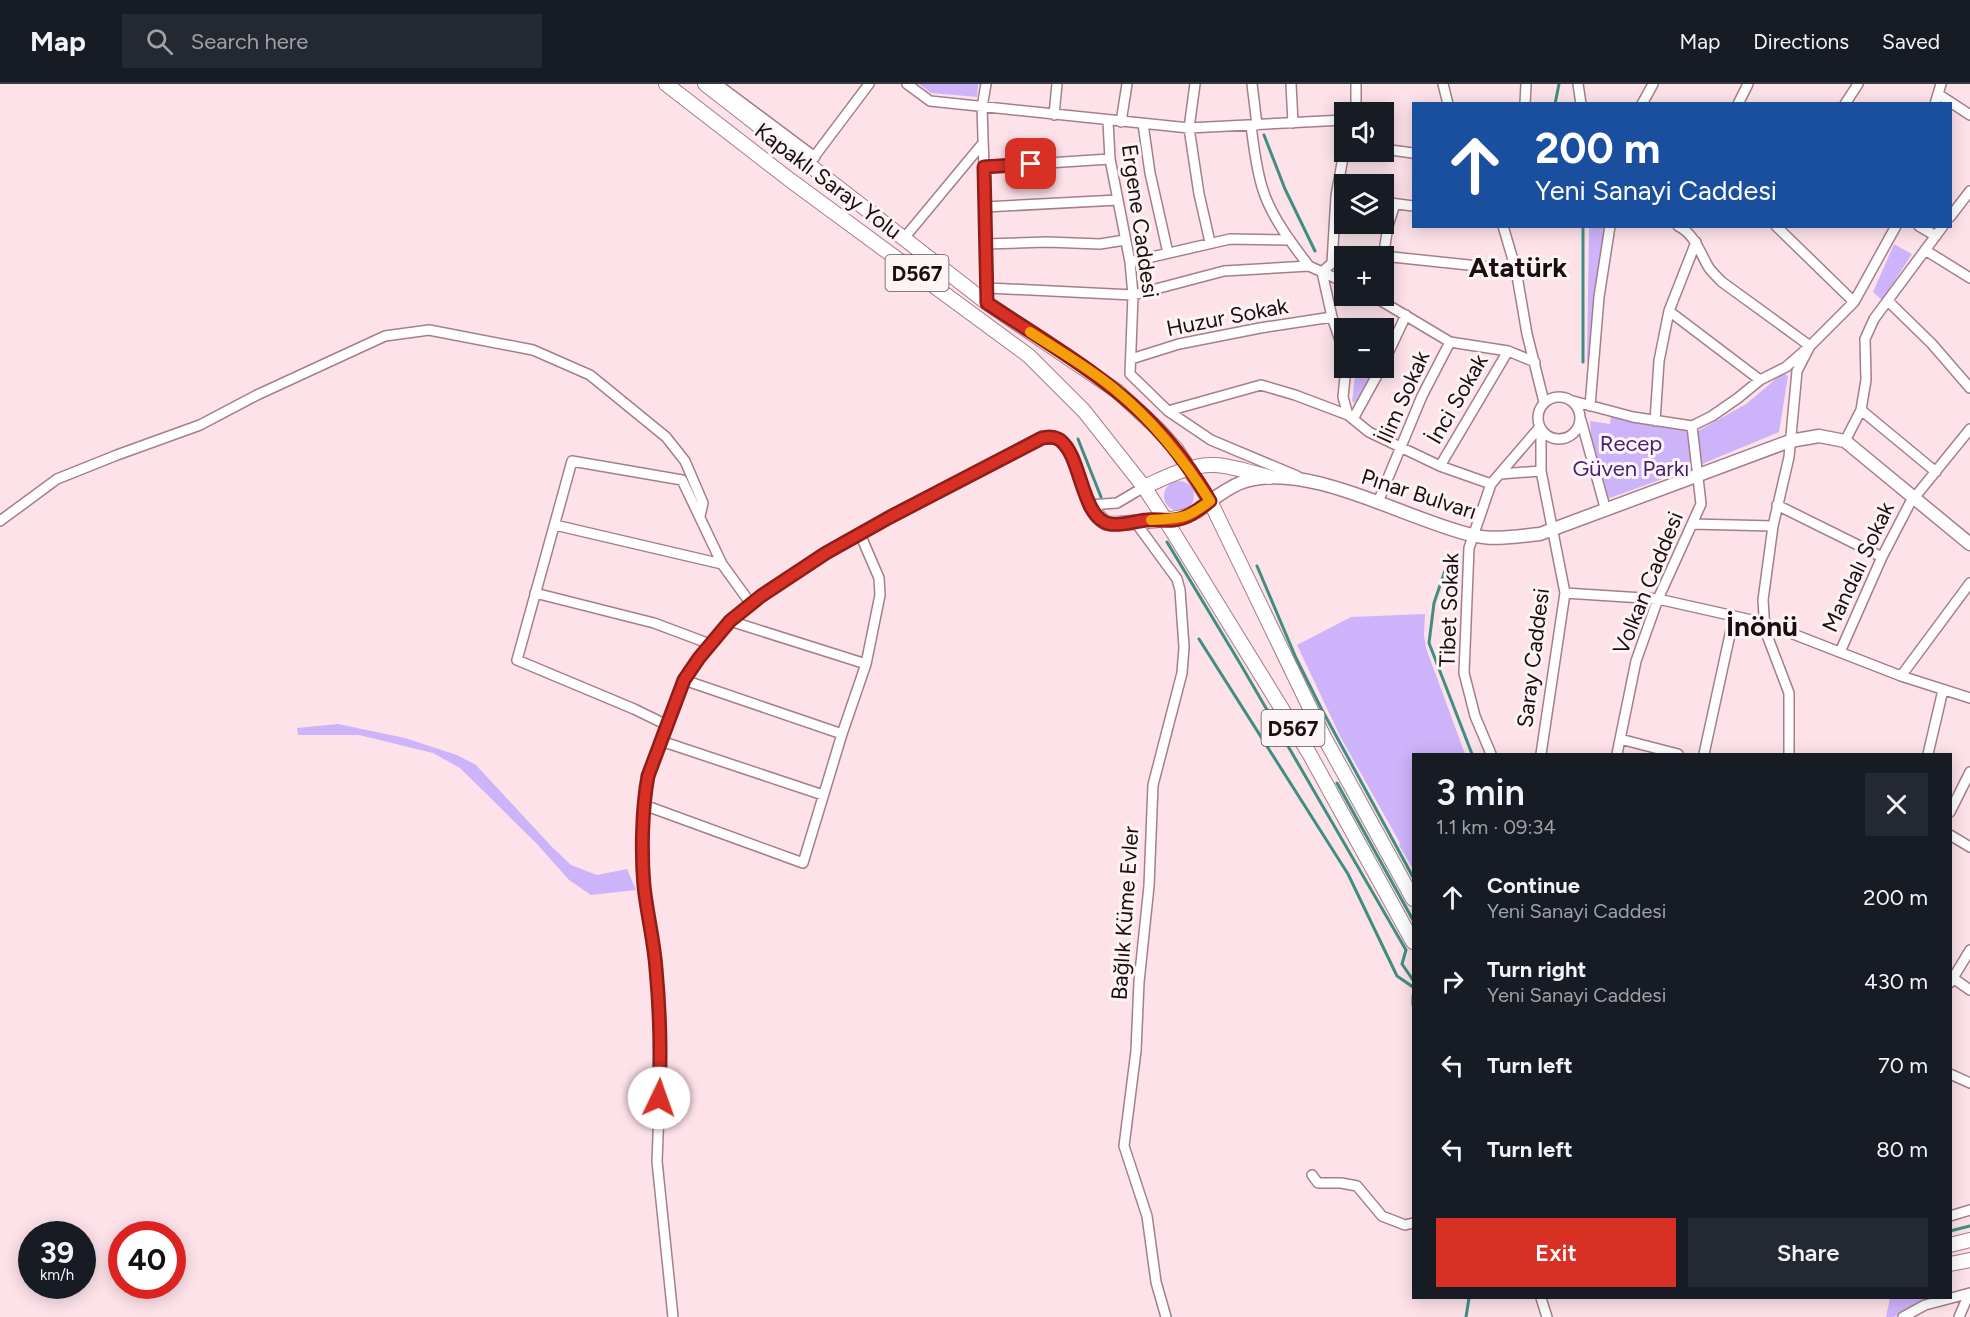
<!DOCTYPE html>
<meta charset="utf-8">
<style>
:root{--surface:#171b24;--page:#242831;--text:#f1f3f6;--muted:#9ea1a6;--line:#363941;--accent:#d93025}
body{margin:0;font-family:Figtree,sans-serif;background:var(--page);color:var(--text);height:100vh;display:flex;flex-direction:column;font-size:22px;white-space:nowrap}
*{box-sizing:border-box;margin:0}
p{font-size:20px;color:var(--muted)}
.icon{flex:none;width:33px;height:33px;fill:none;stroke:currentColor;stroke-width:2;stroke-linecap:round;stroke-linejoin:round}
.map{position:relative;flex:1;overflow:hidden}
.drawer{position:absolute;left:1412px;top:669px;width:540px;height:546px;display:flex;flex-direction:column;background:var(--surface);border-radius:0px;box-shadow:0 3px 15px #0003}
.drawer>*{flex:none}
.guide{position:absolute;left:1412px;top:18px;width:540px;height:126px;border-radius:0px;box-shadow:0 3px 15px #0003;background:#1a4fa0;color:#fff;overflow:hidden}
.buttons{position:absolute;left:1334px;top:18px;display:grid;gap:12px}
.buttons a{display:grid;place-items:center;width:60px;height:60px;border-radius:0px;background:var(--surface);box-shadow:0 3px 15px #0003;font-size:30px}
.speed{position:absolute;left:18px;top:1137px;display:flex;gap:12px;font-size:30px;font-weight:700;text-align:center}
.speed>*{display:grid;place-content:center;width:78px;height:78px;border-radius:50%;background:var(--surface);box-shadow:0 3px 15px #0003;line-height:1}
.speed small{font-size:15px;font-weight:400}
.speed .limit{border:9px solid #d22;background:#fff;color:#111}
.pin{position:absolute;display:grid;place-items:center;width:51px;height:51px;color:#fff;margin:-26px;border-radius:12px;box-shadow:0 3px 9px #0006}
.me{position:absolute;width:66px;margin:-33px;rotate:3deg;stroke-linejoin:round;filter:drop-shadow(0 0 4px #0008)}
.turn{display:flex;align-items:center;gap:21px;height:126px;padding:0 24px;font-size:27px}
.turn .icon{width:78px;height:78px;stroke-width:2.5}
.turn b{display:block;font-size:42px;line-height:51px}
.round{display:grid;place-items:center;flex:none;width:63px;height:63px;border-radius:0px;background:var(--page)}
.summary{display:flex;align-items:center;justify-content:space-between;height:102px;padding:0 24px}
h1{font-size:36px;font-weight:600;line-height:45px}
.primary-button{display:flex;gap:12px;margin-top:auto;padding:12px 24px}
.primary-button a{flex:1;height:69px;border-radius:0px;background:var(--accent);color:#fff;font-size:24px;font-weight:600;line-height:69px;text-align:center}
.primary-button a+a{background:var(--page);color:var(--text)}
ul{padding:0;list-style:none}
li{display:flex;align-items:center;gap:18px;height:84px;padding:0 24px}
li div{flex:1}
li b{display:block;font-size:22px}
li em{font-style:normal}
header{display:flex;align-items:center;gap:36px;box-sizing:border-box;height:84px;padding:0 30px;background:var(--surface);border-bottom:2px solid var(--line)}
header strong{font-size:28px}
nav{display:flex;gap:33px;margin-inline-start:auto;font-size:21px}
.search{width:420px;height:54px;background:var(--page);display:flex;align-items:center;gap:15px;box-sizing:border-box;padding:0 21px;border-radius:0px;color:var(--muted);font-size:22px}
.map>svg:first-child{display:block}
.green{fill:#cdb4fa}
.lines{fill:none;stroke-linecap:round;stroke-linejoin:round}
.stream{stroke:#408e82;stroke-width:3}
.minor-casing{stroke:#a67e89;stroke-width:12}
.major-casing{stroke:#a67e89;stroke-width:15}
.highway-casing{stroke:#a67e89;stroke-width:16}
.minor{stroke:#fff;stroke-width:9}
.major{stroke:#fff;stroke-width:12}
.highway{stroke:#fff;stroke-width:14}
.route-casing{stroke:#8d1f18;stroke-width:15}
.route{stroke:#d93025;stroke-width:10}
.slow{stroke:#f59e0b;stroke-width:10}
.labels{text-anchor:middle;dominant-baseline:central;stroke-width:6;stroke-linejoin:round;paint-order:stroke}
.shield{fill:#fdf4f6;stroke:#605256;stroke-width:1.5}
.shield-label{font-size:21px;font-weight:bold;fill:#1c0d11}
.street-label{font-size:22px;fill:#1c0d11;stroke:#fdf4f6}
.park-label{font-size:22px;fill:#461e74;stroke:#fdf4f6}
.district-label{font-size:28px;font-weight:bold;fill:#1c0d11;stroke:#fdf4f6}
</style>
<header>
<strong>Map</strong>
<div class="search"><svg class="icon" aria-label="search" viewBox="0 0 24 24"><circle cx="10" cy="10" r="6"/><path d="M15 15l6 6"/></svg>Search here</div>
<nav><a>Map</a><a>Directions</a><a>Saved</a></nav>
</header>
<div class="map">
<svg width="1970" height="1233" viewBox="0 0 1970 1233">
<rect width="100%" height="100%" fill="#fde2e9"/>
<path class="green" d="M919 0H978L977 13 931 9Z
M1589 143H1605L1591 278H1587Z
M1894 160 1912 170 1882 216 1873 208Z
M1356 284 1373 288 1359 315 1354 319 1352 317Z
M1783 289 1788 292 1779 348 1702 380 1698 347 1746 320Z
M1611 332 1690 348 1693 384 1607 415 1592 362 1590 337 1610 340Z
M1164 412a15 15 0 1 1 30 0a15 15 0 1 1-30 0Z
M1425 530 1424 551 1426 564 1465 670H1413V785L1399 761 1400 759 1341 654 1297 561 1351 533Z
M338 640 405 654 457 671 476 681 552 763 571 781 597 791 627 785 636 806 591 811 569 796 537 760 460 684 433 669 359 651H298L297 644Z
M1890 1214H1938L1920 1219 1894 1233H1886Z"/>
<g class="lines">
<path class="stream" d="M1555 20 1559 0
M1264 51 1285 105 1315 167
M1583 278V142
M1078 355 1101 413
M1167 458 1241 581 1406 866 1402 880 1413 896
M1450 472 1434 519 1429 559 1472 670
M1257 482 1296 574 1321 624 1413 793
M1199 555 1348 790 1397 892 1413 903
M1337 699 1413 836
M1413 912V921
M1950 1147 1970 1142
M1466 1233 1469 1214"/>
<g class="minor-casing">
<path id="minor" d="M717 0 815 73
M907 0 930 17 1189 44 1344 36
M986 0 982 23 988 207
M1195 0 1189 44 1199 110 1210 158
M1252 0 1257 41
M1291 0 1293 39
M1356 0V28
M1443 0 1448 20
M1578 0 1581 20
M1938 10 1970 31
M1525 20 1526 0
M1642 20 1653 0
M1738 20 1748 0
M1845 20 1858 0
M1935 20 1941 0
M1054 31 1057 0
M1108 37 1110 75 1130 178 1133 211 1130 290 1168 327 1211 356 1297 392
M1121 38 1127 0
M1143 40 1150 89 1168 169
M1251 42C1254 63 1256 85 1263 106 1271 132 1292 160 1309 182
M1383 65 1413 69
M811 77 869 0
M984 83 1110 75
M1383 118 1413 122
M985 123 1118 116
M1950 133 1970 107
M1503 142 1516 186 1527 250 1544 318
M1678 142C1695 150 1700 169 1709 184 1713 189 1718 194 1722 198L1810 262 1797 287 1789 373 1773 442 1763 516 1765 546 1789 609V670
M1776 142 1854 218
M1919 142 1936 152
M905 153 983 59
M986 160 1047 158 1100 160 1125 156
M1925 166 1970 194
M1383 172 1516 186
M1383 174 1388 142 1395 120
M1130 178 1230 155 1290 156
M988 204 1133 211 1224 187 1309 182 1344 198
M1373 212 1450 258 1508 267 1535 278
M1888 217 1932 260 1970 304
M1669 227 1760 296
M1344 268 1332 233 1322 188 1332 179 1336 112 1344 68
M1131 275 1179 260 1260 244 1332 233
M1383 280 1406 231
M1346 284 1343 313 1348 331
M1538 334a21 21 0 1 1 42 0a21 21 0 1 1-42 0Z
M1573 317 1633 333 1692 342 1712 332 1738 314 1760 296 1786 283 1810 262 1854 218 1896 142
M1590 322 1599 213 1610 142
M1861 326 1936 388
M1168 327 1261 301 1295 311 1348 331 1369 348 1440 382 1491 400
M1353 335 1381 284
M1581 336 1606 427
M1655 337 1659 277 1669 227 1696 158
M1845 357 1861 326 1866 296 1865 255 1874 235 1943 142
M1440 382 1508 267
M1500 390 1541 387
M1378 418 1422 312 1450 258
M1777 421 1882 473
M0 437 57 395 117 371 200 341 257 311 385 252 429 246 533 266 590 291 666 353 685 377 703 419 700 432
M1136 439 1177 495 1180 506 1184 563 1182 589 1153 701 1149 802 1139 898 1136 967 1124 1062 1147 1132 1156 1198 1166 1233
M1692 440 1773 442
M555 441 722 480
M535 509 654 539 710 560
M1565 509 1658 515 1765 539 1901 592 1970 614
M730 537 866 580
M1840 568 1882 473 1910 419 1970 345
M1901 592 1970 499
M684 596 842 650
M667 641 634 625 517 576 572 377 682 396 722 480 751 520
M1620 655 1678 670
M661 657 823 711
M1491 670 1475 632 1464 589 1469 464 1491 400 1539 344
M1541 670 1565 509 1541 387V346
M1617 670 1636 577 1658 515 1701 420 1692 342
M1704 670 1734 532
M1928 670 1943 606
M644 721 803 779 842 650 866 580 880 511 879 494 860 450
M1950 728 1970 688
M1950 751 1970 763
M1953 894 1970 906
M1950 899 1970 866
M1950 990 1970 999
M1312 1091 1318 1099H1341L1357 1102 1382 1132 1405 1141 1413 1139
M1950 1132 1970 1126
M1541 1214 1547 1233
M673 1233 657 1077 661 979 656 886 644 802 643 739 647 692 684 596 699 575 730 537 761 512 826 469 878 440 1042 354 1057 355 1069 368 1090 421 1117 419 1144 403
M1903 1233 1925 1221 1970 1209
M1959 1233 1969 1210"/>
</g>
<g class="major-casing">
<path id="major" d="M1210 417C1221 410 1233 400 1246 397 1311 378 1407 436 1472 451 1494 457 1518 452 1540 450L1790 357 1819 352 1845 357 1970 460"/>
</g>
<g class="highway-casing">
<path id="highway" d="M666 0 790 96 1029 272 1084 327 1144 403 1165 435 1309 669 1413 858
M705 0 987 219 1117 307 1158 345 1176 365 1210 417 1323 651 1413 815
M1144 403C1166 393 1190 380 1215 381 1233 382 1252 389 1269 393
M1090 421C1095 428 1099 435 1106 439 1112 441 1179 435 1186 432 1195 429 1203 423 1210 417
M1950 1161 1970 1156
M1950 1180 1970 1176"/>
</g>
<use href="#minor" class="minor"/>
<use href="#major" class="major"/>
<use href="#highway" class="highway"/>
</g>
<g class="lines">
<g class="route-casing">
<path id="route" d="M659 1014C661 971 660 927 656 885 654 857 647 830 644 802 641 769 642 724 648 692L684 596 699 574 730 537 761 512 826 469 890 433 1042 354C1048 353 1054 352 1060 356 1082 372 1081 435 1110 440 1122 442 1135 437 1147 436 1156 435 1165 437 1174 436 1187 435 1200 425 1210 417 1195 392 1179 368 1159 347 1114 297 1044 257 987 219L984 83 1031 80"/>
</g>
<use href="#route" class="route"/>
<path class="slow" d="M1030 248C1059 267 1093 286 1118 308 1156 340 1184 376 1210 417 1185 436 1180 434 1151 436"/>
</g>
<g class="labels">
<g class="shield">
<rect x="885.5" y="171" width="63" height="36" rx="4.5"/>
<rect x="1261.5" y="626" width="63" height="36" rx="4.5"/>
</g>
<g class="shield-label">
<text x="917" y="189">D567</text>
<text x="1293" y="644">D567</text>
</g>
<g class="street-label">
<text transform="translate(828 97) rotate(37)">Kapaklı Saray Yolu</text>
<text transform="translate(1140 137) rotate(82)">Ergene Caddesi</text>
<text transform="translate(1227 233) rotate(-11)">Huzur Sokak</text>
<text transform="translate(1403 313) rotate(-66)">İlim Sokak</text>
<text transform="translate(1457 315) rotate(-60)">İnci Sokak</text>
<text transform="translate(1419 410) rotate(18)">Pınar Bulvarı</text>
<text transform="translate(1858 483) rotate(-65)">Mandalı Sokak</text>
<text transform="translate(1648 499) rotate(-68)">Volkan Caddesi</text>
<text transform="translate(1449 526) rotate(-88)">Tibet Sokak</text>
<text transform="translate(1533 574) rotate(-83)">Saray Caddesi</text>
<text transform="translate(1125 829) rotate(-86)">Bağlık Küme Evler</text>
</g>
<g class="park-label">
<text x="1631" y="359">Recep<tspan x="1631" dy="25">Güven Parkı</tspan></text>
</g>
<g class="district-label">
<text x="1518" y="183">Atatürk</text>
<text x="1762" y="542">İnönü</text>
</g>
</g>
</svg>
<div class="buttons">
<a><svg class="icon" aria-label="sound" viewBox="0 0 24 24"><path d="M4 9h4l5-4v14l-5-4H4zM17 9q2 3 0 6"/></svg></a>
<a><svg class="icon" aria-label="layers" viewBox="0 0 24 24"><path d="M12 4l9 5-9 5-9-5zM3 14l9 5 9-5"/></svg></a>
<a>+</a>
<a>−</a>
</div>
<div class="speed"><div>39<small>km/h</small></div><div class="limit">40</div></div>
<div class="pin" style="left:1031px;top:80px;background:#d93025"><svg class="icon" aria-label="arrive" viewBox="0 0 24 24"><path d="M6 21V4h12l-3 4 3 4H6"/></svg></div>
<svg class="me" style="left:659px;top:1014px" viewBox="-20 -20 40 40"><circle r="19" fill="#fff"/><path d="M0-13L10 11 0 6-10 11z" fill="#d93025"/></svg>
<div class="guide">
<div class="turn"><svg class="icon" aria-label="ahead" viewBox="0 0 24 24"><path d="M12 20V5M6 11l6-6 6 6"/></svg><div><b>200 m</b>Yeni Sanayi Caddesi</div></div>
</div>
<section class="drawer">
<div class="summary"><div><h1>3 min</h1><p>1.1 km · 09:34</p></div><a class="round"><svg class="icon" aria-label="close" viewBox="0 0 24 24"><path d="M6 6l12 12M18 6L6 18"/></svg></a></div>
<ul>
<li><svg class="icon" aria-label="ahead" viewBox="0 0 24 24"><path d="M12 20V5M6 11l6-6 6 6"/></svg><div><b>Continue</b><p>Yeni Sanayi Caddesi</p></div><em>200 m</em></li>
<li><svg class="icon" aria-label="right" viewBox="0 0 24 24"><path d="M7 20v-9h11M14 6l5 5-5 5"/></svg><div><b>Turn right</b><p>Yeni Sanayi Caddesi</p></div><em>430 m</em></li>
<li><svg class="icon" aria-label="left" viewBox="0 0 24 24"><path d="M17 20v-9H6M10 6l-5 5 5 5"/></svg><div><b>Turn left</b></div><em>70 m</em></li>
<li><svg class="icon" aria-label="left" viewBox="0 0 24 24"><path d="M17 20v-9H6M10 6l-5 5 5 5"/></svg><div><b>Turn left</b></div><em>80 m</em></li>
</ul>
<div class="primary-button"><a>Exit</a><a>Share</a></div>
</section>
</div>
